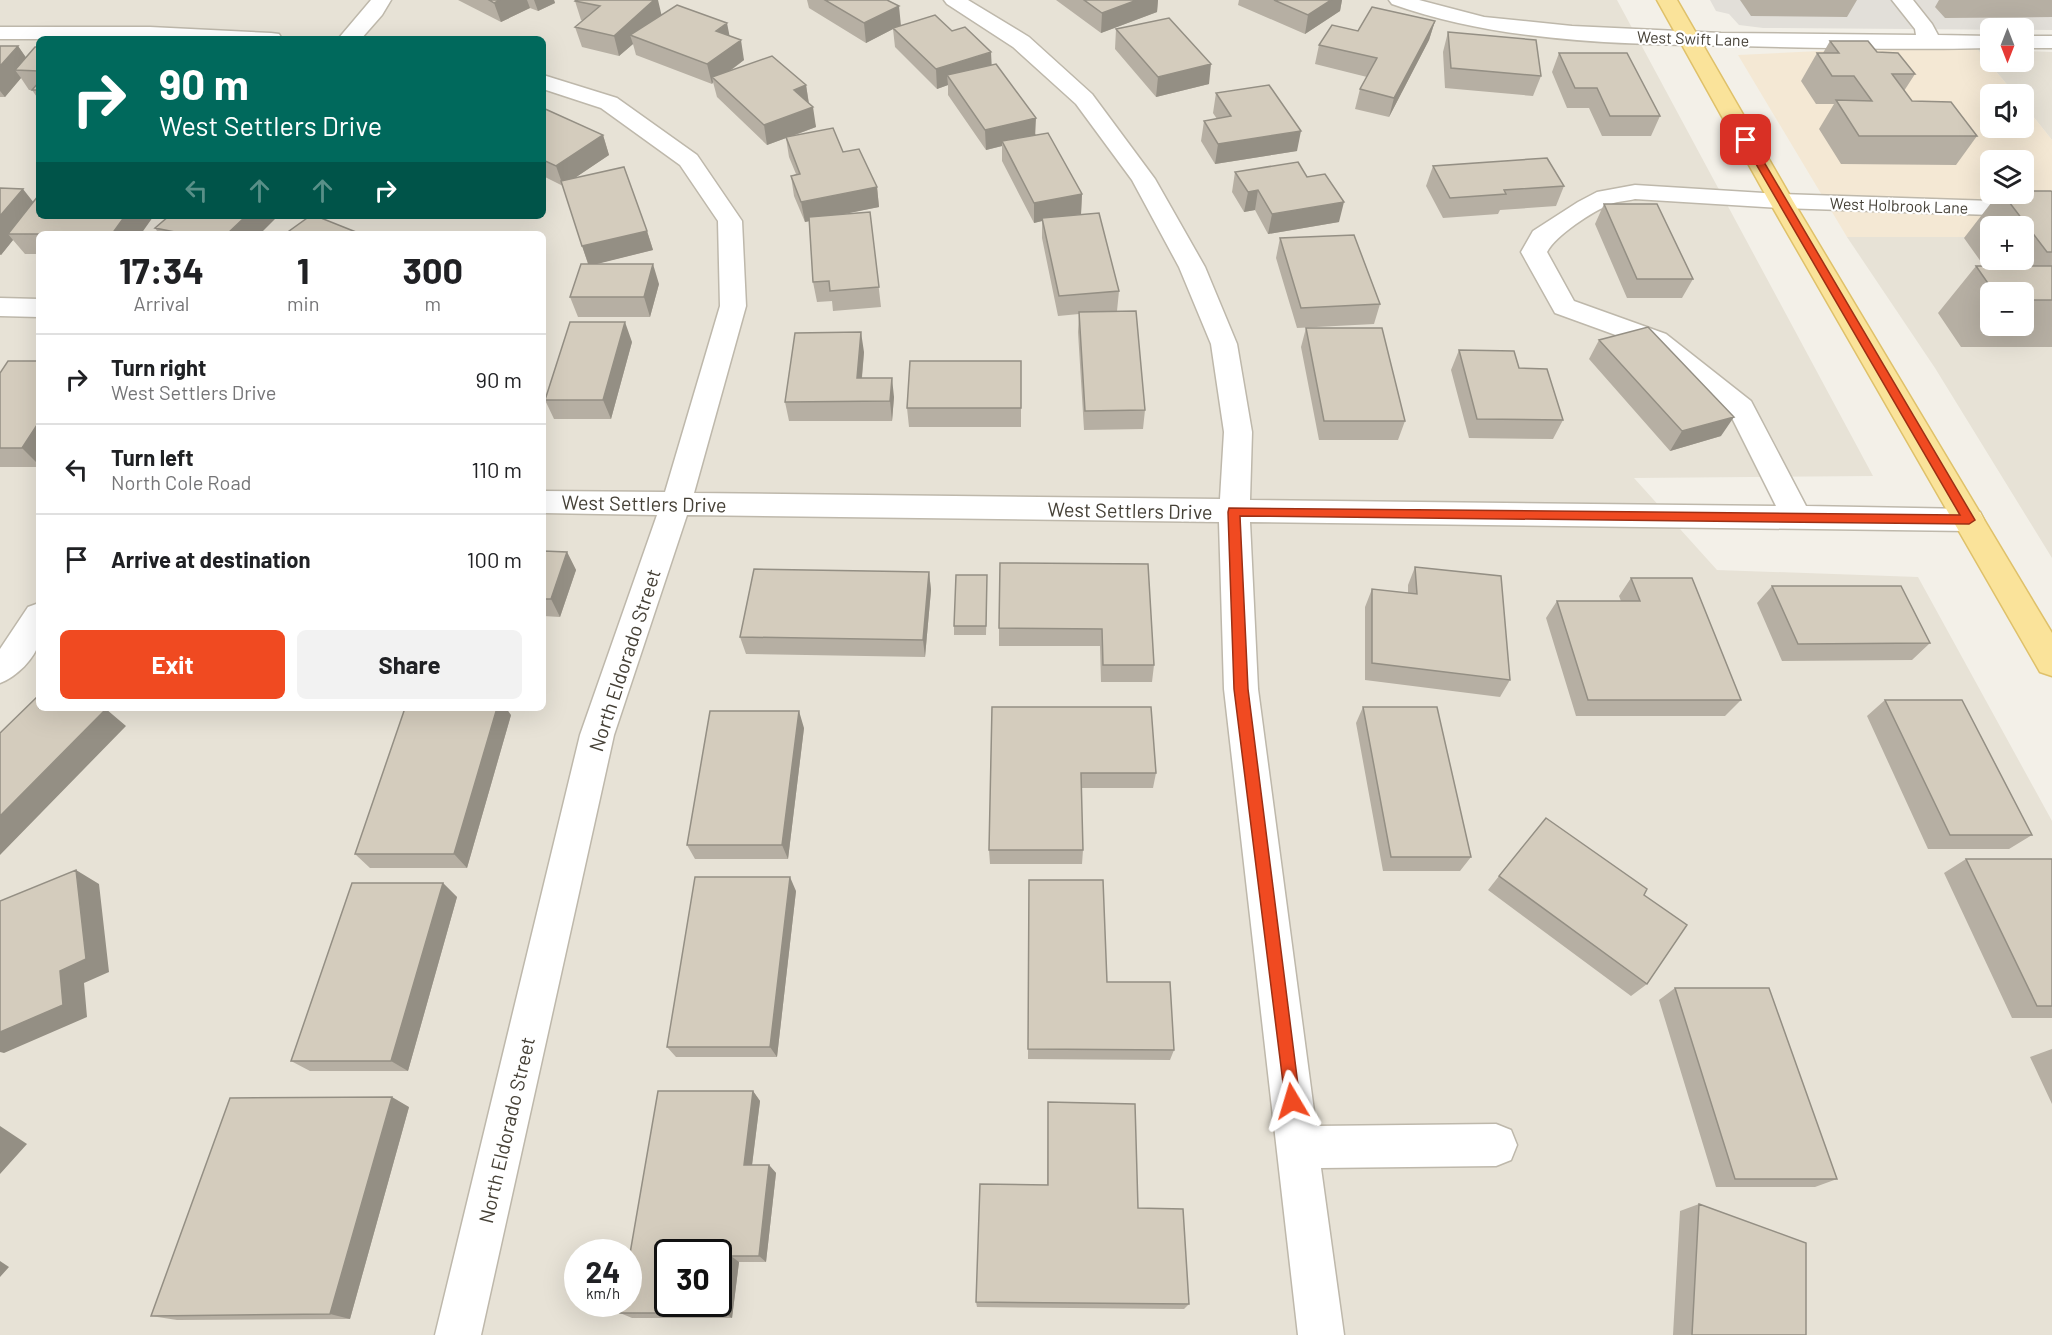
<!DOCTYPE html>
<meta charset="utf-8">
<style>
:root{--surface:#fff;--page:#f2f2f2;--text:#202124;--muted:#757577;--line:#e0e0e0;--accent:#f04a21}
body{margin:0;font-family:Barlow,sans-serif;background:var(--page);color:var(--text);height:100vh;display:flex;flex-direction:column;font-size:22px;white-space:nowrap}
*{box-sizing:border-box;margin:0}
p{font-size:20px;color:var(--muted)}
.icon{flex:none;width:33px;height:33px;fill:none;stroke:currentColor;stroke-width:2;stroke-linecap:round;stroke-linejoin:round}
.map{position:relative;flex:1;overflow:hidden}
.side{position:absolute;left:36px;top:231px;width:510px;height:480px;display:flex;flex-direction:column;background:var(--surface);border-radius:9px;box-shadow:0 6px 24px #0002}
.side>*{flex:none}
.banner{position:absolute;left:36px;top:36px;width:510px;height:183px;border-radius:9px;box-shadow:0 6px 24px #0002;background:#00695c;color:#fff;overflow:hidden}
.needle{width:39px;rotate:180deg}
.controls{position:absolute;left:1980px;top:18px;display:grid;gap:12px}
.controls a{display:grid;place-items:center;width:54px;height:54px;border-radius:9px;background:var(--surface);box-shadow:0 6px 24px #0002;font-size:30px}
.speed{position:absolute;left:564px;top:1239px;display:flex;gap:12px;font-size:30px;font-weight:700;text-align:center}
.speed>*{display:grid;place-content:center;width:78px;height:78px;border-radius:50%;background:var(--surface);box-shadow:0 6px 24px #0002;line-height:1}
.speed small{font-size:15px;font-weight:400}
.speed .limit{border:3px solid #111;border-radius:9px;background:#fff;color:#111}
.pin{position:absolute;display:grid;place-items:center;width:51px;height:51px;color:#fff;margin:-26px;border-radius:12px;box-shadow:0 3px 9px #0006}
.me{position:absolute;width:66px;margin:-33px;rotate:353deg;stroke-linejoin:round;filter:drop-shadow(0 0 4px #0008)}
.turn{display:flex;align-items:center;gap:21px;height:126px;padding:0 24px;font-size:27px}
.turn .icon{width:78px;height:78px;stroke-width:2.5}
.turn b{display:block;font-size:42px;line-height:51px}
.lanes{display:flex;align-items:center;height:57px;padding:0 24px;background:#0003;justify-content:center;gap:30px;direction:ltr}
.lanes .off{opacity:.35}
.eta{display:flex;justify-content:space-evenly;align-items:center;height:102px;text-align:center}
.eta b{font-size:36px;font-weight:700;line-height:42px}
.cta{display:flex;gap:12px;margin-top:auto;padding:12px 24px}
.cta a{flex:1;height:69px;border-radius:9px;background:var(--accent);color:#fff;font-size:24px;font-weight:700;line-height:69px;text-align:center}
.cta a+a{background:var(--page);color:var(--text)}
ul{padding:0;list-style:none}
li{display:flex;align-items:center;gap:18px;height:90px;padding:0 24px;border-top:2px solid var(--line)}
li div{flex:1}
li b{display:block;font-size:22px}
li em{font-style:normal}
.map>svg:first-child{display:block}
.residential{fill:#e7e2d6;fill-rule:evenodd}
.commercial{fill:#f4e8d4;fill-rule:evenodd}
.industrial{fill:#e2dfd9}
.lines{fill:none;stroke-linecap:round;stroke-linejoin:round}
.minor-casing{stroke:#beb8ab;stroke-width:3}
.major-casing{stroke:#dfc16a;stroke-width:3}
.minor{fill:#fff;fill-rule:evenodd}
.major{fill:#fae39a;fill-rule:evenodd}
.wall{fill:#b6afa3;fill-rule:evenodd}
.shaded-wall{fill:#948f84}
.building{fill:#d4ccbd;stroke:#948f84;stroke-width:1.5;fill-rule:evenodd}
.route{fill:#f04a21;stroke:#9c3015;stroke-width:1.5}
.labels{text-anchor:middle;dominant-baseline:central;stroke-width:4.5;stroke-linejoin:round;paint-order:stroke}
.far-street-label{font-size:16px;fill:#464137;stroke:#fff}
.street-label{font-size:20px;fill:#464137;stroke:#fff}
</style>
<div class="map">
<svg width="2052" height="1335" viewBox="0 0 2052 1335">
<rect width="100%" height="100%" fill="#f3f0e8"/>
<path class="residential" d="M0 0H1617L1873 476 1634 478 1717 570 1918 577 2052 821V1335H0ZM39 39H543V216H39ZM39 234H543V708H39ZM578 1252H628V1304H578ZM668 1252H718V1304H668Z
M1977 49 1990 50V62H2024V51L2052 52V140L2024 105V94H2015Z
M1847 237H1990V260H2024L2052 237V558L1935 368ZM1990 292H2024V326H1990Z"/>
<path class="commercial" d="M1861 49H1977L2015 94H1990V128H2024V105L2052 140V237L2024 226H1990V237H1847L1738 55ZM1990 160H2024V194H1990Z"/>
<path class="industrial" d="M1710 0H2052V30L1763 28 1739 25 1729 14 1716 11Z"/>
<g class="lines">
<g class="minor-casing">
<path id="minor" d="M371 0H391L382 15 361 39H338Z
M944 0H968L1029 37 1092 94 1155 179 1205 267 1237 344 1252 432 1250 500 1776 506 1730 414 1646 346 1555 313 1521 252 1533 231 1578 202 1597 192 1635 185 1781 194 2023 202 2052 209V225L2022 216 1781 208 1635 199C1627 201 1618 201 1611 204 1593 211 1556 235 1547 252L1574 301 1666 334 1751 401 1806 506 1969 509 1980 512 1984 520 1980 528 1969 531 1250 522 1258 689 1316 1126 1496 1124 1511 1130 1517 1145 1511 1160 1496 1166 1321 1168 1344 1335H1298L1224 689 1219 522 687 515 614 735 481 1335H435L580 735 657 515 543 513V491L665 492 720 306 718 221 680 165 601 108 543 89V75L617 98 697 155 742 221 746 306 694 493 1220 499 1224 432 1211 344 1179 267 1132 180 1076 104 1013 47 947 4Z
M1389 0H1419L1484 17 1572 26 1721 33 1916 35 1915 29 1892 0H1913L1932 24 1938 35 1990 36V48C1906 50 1821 48 1737 46 1621 44 1502 43 1392 4Z
M0 27H150L271 33 279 34 282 39H0Z
M2024 36H2052V48H2024Z
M0 298 39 299V317L0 316Z
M39 603C39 615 42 630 39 642 35 659 16 677 0 683V649L28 607Z"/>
</g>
<g class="major-casing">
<path id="major" d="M1657 0H1677L1793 201 2052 633V676L2040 672 1769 201Z"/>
</g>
<use href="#minor" class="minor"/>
<use href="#major" class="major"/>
</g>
<path class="wall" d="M458 0H554L555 3 538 11 530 8 501 22Z
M807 0H887L900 26 952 31 991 65 1036 135 1082 194 1081 214 1074 215 1119 291 1117 311 1109 312 1145 410 1143 429 1084 430 1078 332 1079 314 1058 316 1042 238V221L1034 223 1002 161V146L986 150 948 95V85L937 89 895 47 893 29 866 43 809 8Z
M1056 0H1158L1157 12 1101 33Z
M1239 0H1342L1340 11 1305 34 1238 5Z
M1740 0H1857L1847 17 1751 16Z
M1939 0H2052V17L1945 18 1935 7Z
M575 1 662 15 730 37 744 60 730 71 806 85 809 103 816 127 790 137 843 152 877 187 879 207 843 214 870 212 881 307 833 311 832 301 817 302 813 282 809 221 805 222 794 196 791 176 796 174 789 157 786 138 767 145 717 97 713 82 712 84 636 55 633 44 619 56 582 47 575 27 583 21 581 20Z
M1435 21 1429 40 1389 117 1355 109 1360 89 1367 77 1315 64 1319 45 1358 31Z
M1116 29 1209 84 1156 97 1115 49Z
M1448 32 1541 76 1533 96 1445 88 1443 52Z
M1830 41 1877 52 1915 74 1904 91 1912 101 1977 136 1956 165 1841 164 1819 129 1834 104H1816L1801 81 1817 53H1823Z
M0 46H18L26 58 39 47V100L32 90H29L21 78 5 97H0Z
M1559 53 1660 116 1651 136H1602L1589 108H1567L1552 72Z
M1216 93 1297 151 1215 164 1201 141 1204 121 1217 119 1213 113Z
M543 108 603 135 609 155 576 177 647 231 653 250 595 264 659 284 650 317H578L570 297 588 264 563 186 543 176Z
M1433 166 1564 186 1556 206 1500 210 1498 214 1443 218 1426 186Z
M1235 172 1339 222 1268 234 1255 210 1244 212 1232 192Z
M0 188 39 216 153 217 39 234V254H25L13 240 1 255H0Z
M2052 192V347H1961L1938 313 1976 266H1984L1964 238 1998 194ZM1990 226H2024V260H1990ZM1990 292H2024V326H1990Z
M1604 204 1693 279 1682 298H1627L1595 224Z
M155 228 260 234H159Z
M1280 238 1380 304 1374 324 1297 328 1276 258Z
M1306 328 1405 421 1398 440H1319L1301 347Z
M1599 340 1721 436 1670 451 1589 359Z
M632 342 611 419H554L545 400Z
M1459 350 1519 368 1563 420 1553 439 1469 438 1451 370Z
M864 352 862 378 894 397 892 421H789L785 402Z
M39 361V467H0V373Z
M1021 361V427H909L907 408Z
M543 551 567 552 576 570 560 617 543 616Z
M1148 564 1154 665 1152 682H1101L1100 646H999V628Z
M1415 567 1510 680 1500 697 1365 680V607L1372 589 1408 593V585Z
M929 572 931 590 925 657 746 654 740 637Z
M1631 578 1741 700 1725 716H1576L1546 618 1557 601H1621L1619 596Z
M987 585 986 635H954V626Z
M1772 586 1930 643 1912 660 1782 661 1757 603Z
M1885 700 2032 835 2009 849H1928L1867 716Z
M992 707 1156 773 1153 788H1081L1083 850 1082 864H990L989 850Z
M1363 707 1471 857 1460 871H1383L1356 723Z
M511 715 467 868H370L355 854Z
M804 728 788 859H695L687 845Z
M1966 859H2052V1018H2012L1944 873Z
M1499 876 1644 895 1647 984 1631 996 1488 890Z
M1029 880 1107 982 1174 1050 1170 1060 1028 1059Z
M443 883 457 897 408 1071H310L291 1061Z
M796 891 777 1057H676L667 1047Z
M1675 988 1837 1179 1815 1187H1716L1659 1000Z
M2052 1049V1104L2030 1057Z
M753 1091 760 1101 752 1165H769L776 1173 766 1262H739L732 1318H632L620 1313Z
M1048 1102 1138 1208 1189 1304 1184 1309 977 1307 976 1302 1047 1185Z
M409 1107 350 1319 177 1320 151 1316Z
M1699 1204 1806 1335H1673L1680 1211Z"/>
<path class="shaded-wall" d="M500 0H527L530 8 501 22 494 3Z
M534 0H554L555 3 538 11Z
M654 0H658L662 17 630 35 633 44 619 56 614 36Z
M1137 0H1158L1157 12 1101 33 1102 13Z
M1331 0H1342L1340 11 1305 34 1308 15Z
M899 6 901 26 893 28V29L866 43 864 23Z
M1435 21 1429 40 1389 117 1394 98Z
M727 23 731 43 716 31Z
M741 40 744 60 716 81 712 77 713 82 712 84 707 64Z
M18 46 32 66 15 70 21 78 5 97 0 91V66Z
M991 52 992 71 947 75 948 85 937 89 936 69Z
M1211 64 1209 84 1156 97 1158 77Z
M806 85 809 105 794 90Z
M813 107 816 127 767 145 764 125Z
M1036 118 1035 138 1002 141V146L986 150 985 130Z
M1301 131 1297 151 1215 164 1218 144Z
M603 135 609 155 563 186 556 166Z
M877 187 879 207 805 222 801 202Z
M23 189 38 208 8 234 13 240 1 255 0 254V216Z
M1258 190 1255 210 1244 212 1248 192Z
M1082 194 1081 214 1043 221 1042 218V221L1034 223V203Z
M1344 202 1339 222 1268 234 1272 214Z
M125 216H152L153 217 141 234H112Z
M246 216H278L260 234H227Z
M647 231 653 250 589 266 582 246Z
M653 264 659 284 650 317 644 297Z
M625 322 632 342 611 419 603 400Z
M861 332 864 352 860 397 857 378Z
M892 378 894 397 892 421 890 401Z
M1734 417 1721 436 1670 451 1682 431Z
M39 422V465L22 448Z
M567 552 576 570 560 617 551 599Z
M929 572 931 590 925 657 923 640Z
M497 708H506L511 715 467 868 454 854Z
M106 709 126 726 0 855V816Z
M799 711 804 728 788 859 782 845Z
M76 870 99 884 109 972 84 983 87 1017 4 1053 0 1052V1032L60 971Z
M790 877 796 891 777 1057 770 1047Z
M443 883 457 897 408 1071 391 1061Z
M753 1091 760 1101 751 1173 744 1165Z
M392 1097 409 1107 350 1319 330 1314Z
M0 1126 27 1144 0 1174Z
M769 1165 776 1173 766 1262 759 1256Z
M731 1256 739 1262 732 1318 724 1313Z
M0 1261 9 1267 0 1277Z"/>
<path class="building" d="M489 0H500L494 3Z
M576 0H654L614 36 575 27 600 6 575 1Z
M825 0H887L899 6 864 23Z
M1084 0H1137L1102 13Z
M1274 0H1331L1308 15Z
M677 5 727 23 716 31 741 40 707 64 630 35Z
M1372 7 1435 21 1394 98 1360 89 1377 58 1319 45 1332 25 1358 31Z
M935 15 952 31 965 27 991 52 936 69 893 28Z
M1169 18 1211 64 1158 77 1116 29Z
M1448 32 1536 40 1541 76 1451 68Z
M1830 41H1868L1877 52 1898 53 1915 74H1892L1912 101 1951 102 1977 136H1859L1836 100 1872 101 1854 76H1832L1817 53H1839Z
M0 46H18L0 66Z
M35 47H39V71L15 70Z
M1559 53H1627L1660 116H1610L1597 88H1575Z
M772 56 806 85 794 90 813 107 764 125 712 77Z
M996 64 1036 118 985 130 947 75Z
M39 82V90H32Z
M1269 85 1301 131 1218 144 1204 121 1231 116 1216 93Z
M543 108 603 135 556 166 543 160Z
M833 128 843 152 859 149 877 187 801 202 791 176 800 174 786 137Z
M1048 133 1082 194 1034 203 1002 141Z
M1547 158 1564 186 1504 190 1506 194 1450 198 1433 166Z
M1298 162 1307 177 1325 174 1344 202 1272 214 1258 190 1248 192 1235 172Z
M624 167 647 231 582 246 561 181Z
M0 188 23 189 0 216Z
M2024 191H2051L2052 192V252H2047L2003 194H2024Z
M38 196 39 216H125L112 234H8Z
M1604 204H1657L1693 279H1637Z
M870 212 879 287 830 291 829 281 813 282 809 217Z
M1099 213 1119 291 1059 296 1042 218Z
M169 216H246L227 234H185L155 228Z
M310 216H316L361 234H285Z
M1354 235 1380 304 1301 308 1280 238Z
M581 264H653L644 297H570Z
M1976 266H2052V300H2024V292H1994Z
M1136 311 1145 410 1085 411 1079 312Z
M570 322H625L603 400H545Z
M1648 327 1734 417 1682 431 1599 340Z
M1306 328H1382L1405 421H1324Z
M861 332 857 378H892L890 401 785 402 795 333Z
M1459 350 1514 351 1519 368 1547 369 1563 420 1477 419Z
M8 361H39V422L22 448H0V373Z
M910 361H1021V408H907Z
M543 551 567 552 551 599H543Z
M1000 563 1148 564 1154 665H1103L1102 629 999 628Z
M1415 567 1501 576 1510 680 1372 663V589L1417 594Z
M754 569 929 572 923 640 740 637Z
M956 575H987L986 626H954Z
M1631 578H1692L1741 700H1588L1557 601H1640Z
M1772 586H1901L1930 643 1798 644Z
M39 695V708H103L106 709 0 816V733Z
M1885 700H1962L2032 835H1950Z
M992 707H1151L1156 773H1081L1083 850H989Z
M1363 707H1437L1471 857H1391Z
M405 708H497L454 854H355Z
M710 711H799L782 845H687Z
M1546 818 1647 889 1644 895 1687 925 1647 984 1499 876Z
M1966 859H2052V1006H2037Z
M76 870 86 959 60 971 63 1005 0 1032V901Z
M695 877H790L770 1047H667Z
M1029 880H1103L1107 982H1170L1174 1050 1028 1049Z
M352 883H443L391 1061H291Z
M1675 988H1769L1837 1179H1735Z
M658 1091H753L744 1165H769L759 1256H731L724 1313H620L622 1304H628V1265ZM668 1252H718V1304H668Z
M392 1097 330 1314 151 1316 230 1098Z
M1048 1102 1135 1104 1138 1208 1183 1209 1189 1304 976 1302 980 1184 1048 1185Z
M1699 1204 1806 1243V1335H1692Z"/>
<path class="route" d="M1746 137 1751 140 1975 520 1969 524 1240 516 1248 689 1300 1101 1298 1107 1292 1110 1286 1107 1234 689 1228 512 1229 508 1960 515 1742 140Z"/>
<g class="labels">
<g class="far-street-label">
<text transform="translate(1693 38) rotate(2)">West Swift Lane</text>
<text transform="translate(1899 205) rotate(2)">West Holbrook Lane</text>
</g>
<g class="street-label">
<text transform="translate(644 503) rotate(1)">West Settlers Drive</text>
<text transform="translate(1130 510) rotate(1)">West Settlers Drive</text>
<text transform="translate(624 660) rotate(-72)">North Eldorado Street</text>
<text transform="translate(506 1130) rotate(-77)">North Eldorado Street</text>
</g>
</g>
</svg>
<div class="controls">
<a><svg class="needle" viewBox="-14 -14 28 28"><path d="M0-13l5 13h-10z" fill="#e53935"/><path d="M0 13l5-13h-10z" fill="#757577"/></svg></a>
<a><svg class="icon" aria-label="sound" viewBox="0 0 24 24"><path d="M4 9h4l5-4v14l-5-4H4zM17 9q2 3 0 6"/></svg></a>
<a><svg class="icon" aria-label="layers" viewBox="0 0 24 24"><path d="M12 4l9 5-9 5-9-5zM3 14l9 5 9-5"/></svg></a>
<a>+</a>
<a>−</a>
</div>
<div class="speed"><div>24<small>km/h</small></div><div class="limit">30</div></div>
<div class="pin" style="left:1746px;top:140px;background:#d93025"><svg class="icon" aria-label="arrive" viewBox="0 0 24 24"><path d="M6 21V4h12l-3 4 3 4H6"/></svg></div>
<svg class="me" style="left:1292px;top:1101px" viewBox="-20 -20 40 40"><path d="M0-17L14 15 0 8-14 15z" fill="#f04a21" stroke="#fff" stroke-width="4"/></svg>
<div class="banner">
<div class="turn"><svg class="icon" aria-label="right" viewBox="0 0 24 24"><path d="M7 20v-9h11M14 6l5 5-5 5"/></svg><div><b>90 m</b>West Settlers Drive</div></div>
<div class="lanes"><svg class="icon off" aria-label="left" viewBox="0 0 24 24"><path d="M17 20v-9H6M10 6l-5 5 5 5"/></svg><svg class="icon off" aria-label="ahead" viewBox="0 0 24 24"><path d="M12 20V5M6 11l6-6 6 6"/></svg><svg class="icon off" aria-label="ahead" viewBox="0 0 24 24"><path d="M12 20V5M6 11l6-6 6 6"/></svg><svg class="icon" aria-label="right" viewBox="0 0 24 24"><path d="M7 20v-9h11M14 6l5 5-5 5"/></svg></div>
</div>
<section class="side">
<div class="eta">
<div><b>17:34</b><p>Arrival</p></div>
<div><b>1</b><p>min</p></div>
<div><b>300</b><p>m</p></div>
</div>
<ul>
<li><svg class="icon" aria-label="right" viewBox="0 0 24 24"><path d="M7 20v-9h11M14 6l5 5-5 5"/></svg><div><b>Turn right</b><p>West Settlers Drive</p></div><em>90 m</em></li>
<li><svg class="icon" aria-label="left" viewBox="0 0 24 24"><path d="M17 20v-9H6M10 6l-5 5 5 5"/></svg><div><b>Turn left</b><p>North Cole Road</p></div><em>110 m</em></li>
<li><svg class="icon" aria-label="arrive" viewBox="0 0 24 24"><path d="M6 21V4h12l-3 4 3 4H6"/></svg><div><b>Arrive at destination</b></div><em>100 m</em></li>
</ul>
<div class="cta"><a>Exit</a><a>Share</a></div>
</section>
</div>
